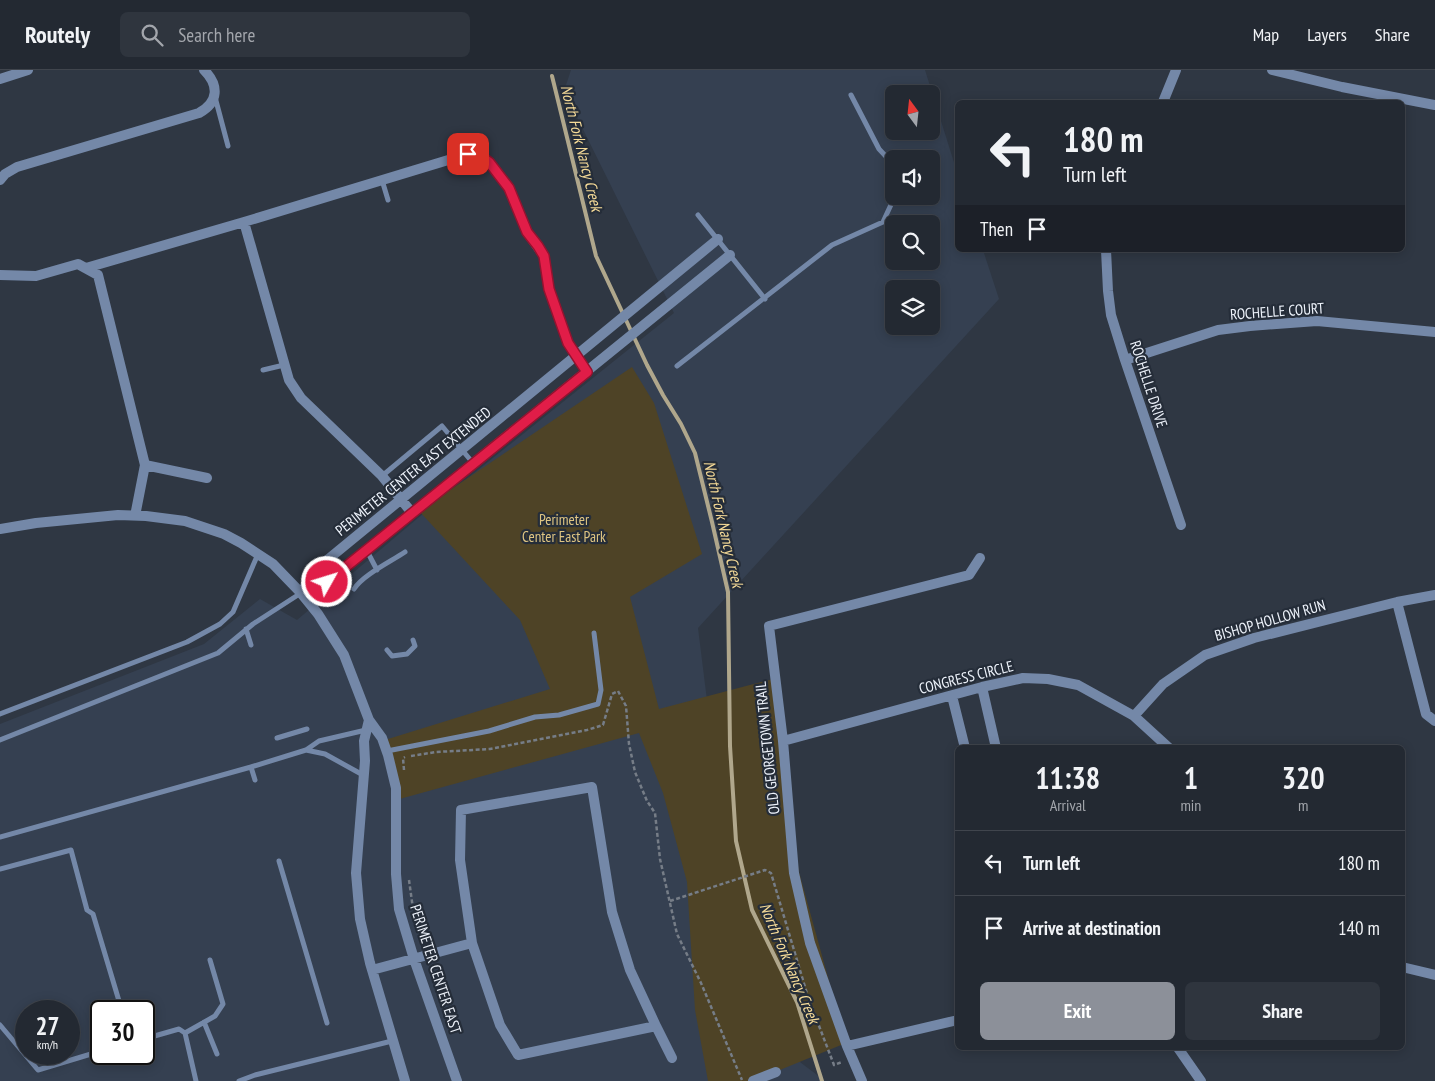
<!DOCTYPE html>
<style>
:root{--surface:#232932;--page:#2f353e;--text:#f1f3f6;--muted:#a3a6ac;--line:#40454d;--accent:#8c9099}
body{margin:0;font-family:"PT Sans Narrow",sans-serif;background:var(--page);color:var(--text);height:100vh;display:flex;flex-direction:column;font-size:19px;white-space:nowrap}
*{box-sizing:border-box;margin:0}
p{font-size:16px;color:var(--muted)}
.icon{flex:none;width:28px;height:28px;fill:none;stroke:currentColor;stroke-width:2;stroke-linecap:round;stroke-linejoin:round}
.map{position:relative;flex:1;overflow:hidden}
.side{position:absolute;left:955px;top:675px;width:450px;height:305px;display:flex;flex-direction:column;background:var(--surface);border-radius:8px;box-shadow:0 2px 12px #0003,0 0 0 1px var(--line)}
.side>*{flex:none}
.banner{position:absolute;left:955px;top:30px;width:450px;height:152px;border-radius:8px;box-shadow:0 2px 12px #0003,0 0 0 1px var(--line);background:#232932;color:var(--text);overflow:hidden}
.needle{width:32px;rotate:345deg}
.controls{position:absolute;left:885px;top:15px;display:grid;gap:10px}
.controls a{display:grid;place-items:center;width:55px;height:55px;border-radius:8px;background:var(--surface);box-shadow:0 2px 12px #0003,0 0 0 1px var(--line);font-size:25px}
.speed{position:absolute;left:15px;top:930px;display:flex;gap:10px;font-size:25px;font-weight:700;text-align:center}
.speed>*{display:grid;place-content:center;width:65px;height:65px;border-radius:50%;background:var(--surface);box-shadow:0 2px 12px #0003,0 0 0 1px var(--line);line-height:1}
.speed small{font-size:12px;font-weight:400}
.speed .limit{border:2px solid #111;border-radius:8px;background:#fff;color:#111}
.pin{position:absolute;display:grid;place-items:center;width:42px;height:42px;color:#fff;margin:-21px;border-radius:10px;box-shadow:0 2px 8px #0006}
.me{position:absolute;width:55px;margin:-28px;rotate:51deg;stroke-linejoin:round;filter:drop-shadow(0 0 4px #0008)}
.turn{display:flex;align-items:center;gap:18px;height:105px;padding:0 25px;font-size:22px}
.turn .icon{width:65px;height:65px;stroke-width:2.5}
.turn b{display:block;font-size:35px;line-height:42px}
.then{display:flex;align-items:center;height:48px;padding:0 25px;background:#0003;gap:10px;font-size:19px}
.eta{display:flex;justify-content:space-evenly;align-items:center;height:85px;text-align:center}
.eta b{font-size:30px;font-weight:700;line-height:35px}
.action{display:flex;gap:10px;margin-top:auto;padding:10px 25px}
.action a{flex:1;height:58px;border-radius:8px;background:var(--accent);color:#fff;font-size:20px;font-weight:700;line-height:58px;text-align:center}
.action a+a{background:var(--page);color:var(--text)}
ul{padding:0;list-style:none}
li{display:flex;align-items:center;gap:15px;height:65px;padding:0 25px;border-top:1px solid var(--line)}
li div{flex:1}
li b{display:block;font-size:19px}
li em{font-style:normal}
header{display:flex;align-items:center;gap:30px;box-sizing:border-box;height:70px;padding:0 25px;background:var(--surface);border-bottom:1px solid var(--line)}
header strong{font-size:24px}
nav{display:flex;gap:28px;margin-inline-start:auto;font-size:18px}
.search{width:350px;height:45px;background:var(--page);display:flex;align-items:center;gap:12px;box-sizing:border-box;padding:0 18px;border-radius:8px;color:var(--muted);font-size:19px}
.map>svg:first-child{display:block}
.built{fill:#354051;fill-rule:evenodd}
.green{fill:#4e4326}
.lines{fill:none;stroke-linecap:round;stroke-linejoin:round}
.stream{stroke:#b0a78c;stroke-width:4}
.path{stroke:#767d87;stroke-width:2.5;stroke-dasharray:4 2.5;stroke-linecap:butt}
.service{stroke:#7488a8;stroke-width:5}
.minor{stroke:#7488a8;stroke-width:10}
.route-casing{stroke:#92132f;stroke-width:12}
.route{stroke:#e11d48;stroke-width:9}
.labels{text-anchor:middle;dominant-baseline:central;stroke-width:4.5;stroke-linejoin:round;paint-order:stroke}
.street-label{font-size:15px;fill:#eef3fb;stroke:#252d39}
.park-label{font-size:15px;fill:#dfc582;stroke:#252d39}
.water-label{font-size:16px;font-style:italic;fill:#f6db98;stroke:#252d39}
</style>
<header>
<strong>Routely</strong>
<div class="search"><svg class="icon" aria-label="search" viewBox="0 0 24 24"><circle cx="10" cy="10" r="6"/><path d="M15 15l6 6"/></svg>Search here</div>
<nav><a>Map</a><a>Layers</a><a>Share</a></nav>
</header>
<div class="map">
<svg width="1435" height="1011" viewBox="0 0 1435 1011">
<rect width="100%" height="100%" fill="#2f3743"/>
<path class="built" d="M571 0H925L957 102 958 180H983L999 229 698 558 747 952 825 1011H0V654L204 574 260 529 297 550 418 448 674 243 564 21ZM894 24H931V61H894ZM894 89H931V126H894ZM894 154H931V191H894ZM894 219H931V256H894ZM26 941H69V984H26ZM101 941H144V984H101Z"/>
<path class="green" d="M632 297 654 333 702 484 630 527 659 639 773 609 779 672 799 802 846 973 753 1011H708L695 940 687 812 663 723 639 663 396 730 388 669 550 619 520 550 419 441Z"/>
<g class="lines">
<path class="stream" d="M552 6 596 186 647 295 663 325 681 354 695 383 712 452 728 522 730 676 736 771 752 840 797 932 822 1011"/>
<path class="path" d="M411 686 436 682 490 679 587 660 603 655 612 624 618 621 626 636 629 674 635 702 647 731 655 743 660 789 677 864 701 913 742 1010
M404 700 403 688 405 687
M409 810 414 846
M670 831 765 800 771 803 808 927 834 995 842 992"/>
<path class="service" d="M851 25 879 79 894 95
M215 27 228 76
M382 110 388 130
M698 145 765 229
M677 296 832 175 883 152 895 126
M263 300 284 295
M382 406 442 356 473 393
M367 481 377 500
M354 519C363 505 390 492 405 482
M246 559 251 575
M387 580 392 586 407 584 415 576 413 570
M0 644 187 572 220 554 233 542 258 484
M277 668 307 659
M0 670 218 583 253 554 301 523
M306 680 325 684 363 705
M387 681 489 661 535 647 559 645 598 634 601 620 594 563
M251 697 255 710
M0 767 251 697 306 680 319 671 366 660
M279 791 327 953
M0 799 71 780 87 840 93 844 122 941
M204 952 217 984
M0 955 38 1000 101 981
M185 963 215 946 223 934 210 890
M144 969 179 959 185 963 196 1011
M239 1011 255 1005 392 971"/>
<path class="minor" d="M1272 0 1342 17 1435 35
M0 9 28 0
M1163 32 1176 0
M0 110 5 104 17 97 199 43C219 32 219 15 204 0
M244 152 289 310 301 328 382 406 412 443
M1106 180 1108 221 1111 245 1125 290 1181 455
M86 198 244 152 468 84 481 86 489 92 509 118 527 162 544 186 549 219 568 273 587 302
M0 205 36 206 78 194 98 205 145 395 135 446
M1125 290 1218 260 1250 256 1317 251 1435 262
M145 395 207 408
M0 459 36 453 118 445 146 446 185 451 224 464 241 473 273 494 301 523 318 544 344 585 369 650 382 668 388 685 396 718V804L399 839 414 889 457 1011
M301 523 315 500 718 169
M301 523 327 512 730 185
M1397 532 1426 644 1435 651
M982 617 996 678
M952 626 965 678
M1134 646 1163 614 1205 585 1254 568 1397 532 1435 525
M369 650 364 671 365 691 356 803 360 849 370 893 405 1011
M783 671 982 617 1023 608 1048 609 1078 615 1134 646 1169 678
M1402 897 1435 905
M372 900 472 873 500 955 518 985 656 956 630 900 612 842 592 717 461 740 460 790 472 873
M656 956 672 988
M847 976 958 950
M1178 978 1201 1011
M753 1011 776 1002
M862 1011 847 976 810 873 794 803 783 671 769 556 969 505 980 488"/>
</g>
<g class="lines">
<g class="route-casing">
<path id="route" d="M327 512 587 302 568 273 549 219 544 186 538 176 527 162 509 118 489 92 481 86 468 84"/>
</g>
<use href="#route" class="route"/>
</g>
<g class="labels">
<g class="street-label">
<text transform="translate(1277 241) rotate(-4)">ROCHELLE COURT</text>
<text transform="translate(1149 314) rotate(72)">ROCHELLE DRIVE</text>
<text transform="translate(413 401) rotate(-39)">PERIMETER CENTER EAST EXTENDED</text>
<text transform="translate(1270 550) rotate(-16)">BISHOP HOLLOW RUN</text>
<text transform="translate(966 607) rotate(-14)">CONGRESS CIRCLE</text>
<text transform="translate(767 678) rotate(-96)">OLD GEORGETOWN TRAIL</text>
<text transform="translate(436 899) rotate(72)">PERIMETER CENTER EAST</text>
</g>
<g class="park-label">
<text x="564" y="449">Perimeter<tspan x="564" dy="17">Center East Park</tspan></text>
</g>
<g class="water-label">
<text transform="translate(582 78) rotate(76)">North Fork Nancy Creek</text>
<text transform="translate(724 454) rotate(77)">North Fork Nancy Creek</text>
<text transform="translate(790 893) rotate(67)">North Fork Nancy Creek</text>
</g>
</g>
</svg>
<div class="controls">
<a><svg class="needle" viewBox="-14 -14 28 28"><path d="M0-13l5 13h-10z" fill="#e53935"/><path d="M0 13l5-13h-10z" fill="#a3a6ac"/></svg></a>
<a><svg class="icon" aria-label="sound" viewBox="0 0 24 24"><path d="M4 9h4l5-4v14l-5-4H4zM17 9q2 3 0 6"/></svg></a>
<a><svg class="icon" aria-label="search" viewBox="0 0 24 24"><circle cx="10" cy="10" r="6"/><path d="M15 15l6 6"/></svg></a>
<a><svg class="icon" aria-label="layers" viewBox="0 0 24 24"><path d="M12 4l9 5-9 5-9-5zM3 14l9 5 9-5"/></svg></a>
</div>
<div class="speed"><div>27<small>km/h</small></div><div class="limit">30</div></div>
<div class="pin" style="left:468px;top:84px;background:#d93025"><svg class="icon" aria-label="arrive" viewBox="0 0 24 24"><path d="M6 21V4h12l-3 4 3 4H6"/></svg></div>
<svg class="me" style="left:327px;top:512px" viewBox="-20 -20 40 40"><circle r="17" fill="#e11d48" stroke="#fff" stroke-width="3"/><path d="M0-11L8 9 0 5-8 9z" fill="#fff"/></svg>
<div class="banner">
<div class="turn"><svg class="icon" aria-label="left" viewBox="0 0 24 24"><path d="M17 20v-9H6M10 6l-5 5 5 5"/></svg><div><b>180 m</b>Turn left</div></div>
<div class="then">Then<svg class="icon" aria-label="arrive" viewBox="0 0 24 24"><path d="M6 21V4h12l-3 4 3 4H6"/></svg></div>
</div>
<section class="side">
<div class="eta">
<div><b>11:38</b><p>Arrival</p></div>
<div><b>1</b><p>min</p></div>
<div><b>320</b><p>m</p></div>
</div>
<ul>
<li><svg class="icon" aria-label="left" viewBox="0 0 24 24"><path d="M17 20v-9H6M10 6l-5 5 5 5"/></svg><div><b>Turn left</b></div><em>180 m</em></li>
<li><svg class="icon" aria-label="arrive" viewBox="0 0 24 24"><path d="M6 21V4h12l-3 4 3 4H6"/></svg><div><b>Arrive at destination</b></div><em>140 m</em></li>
</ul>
<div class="action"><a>Exit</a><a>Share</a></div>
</section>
</div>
